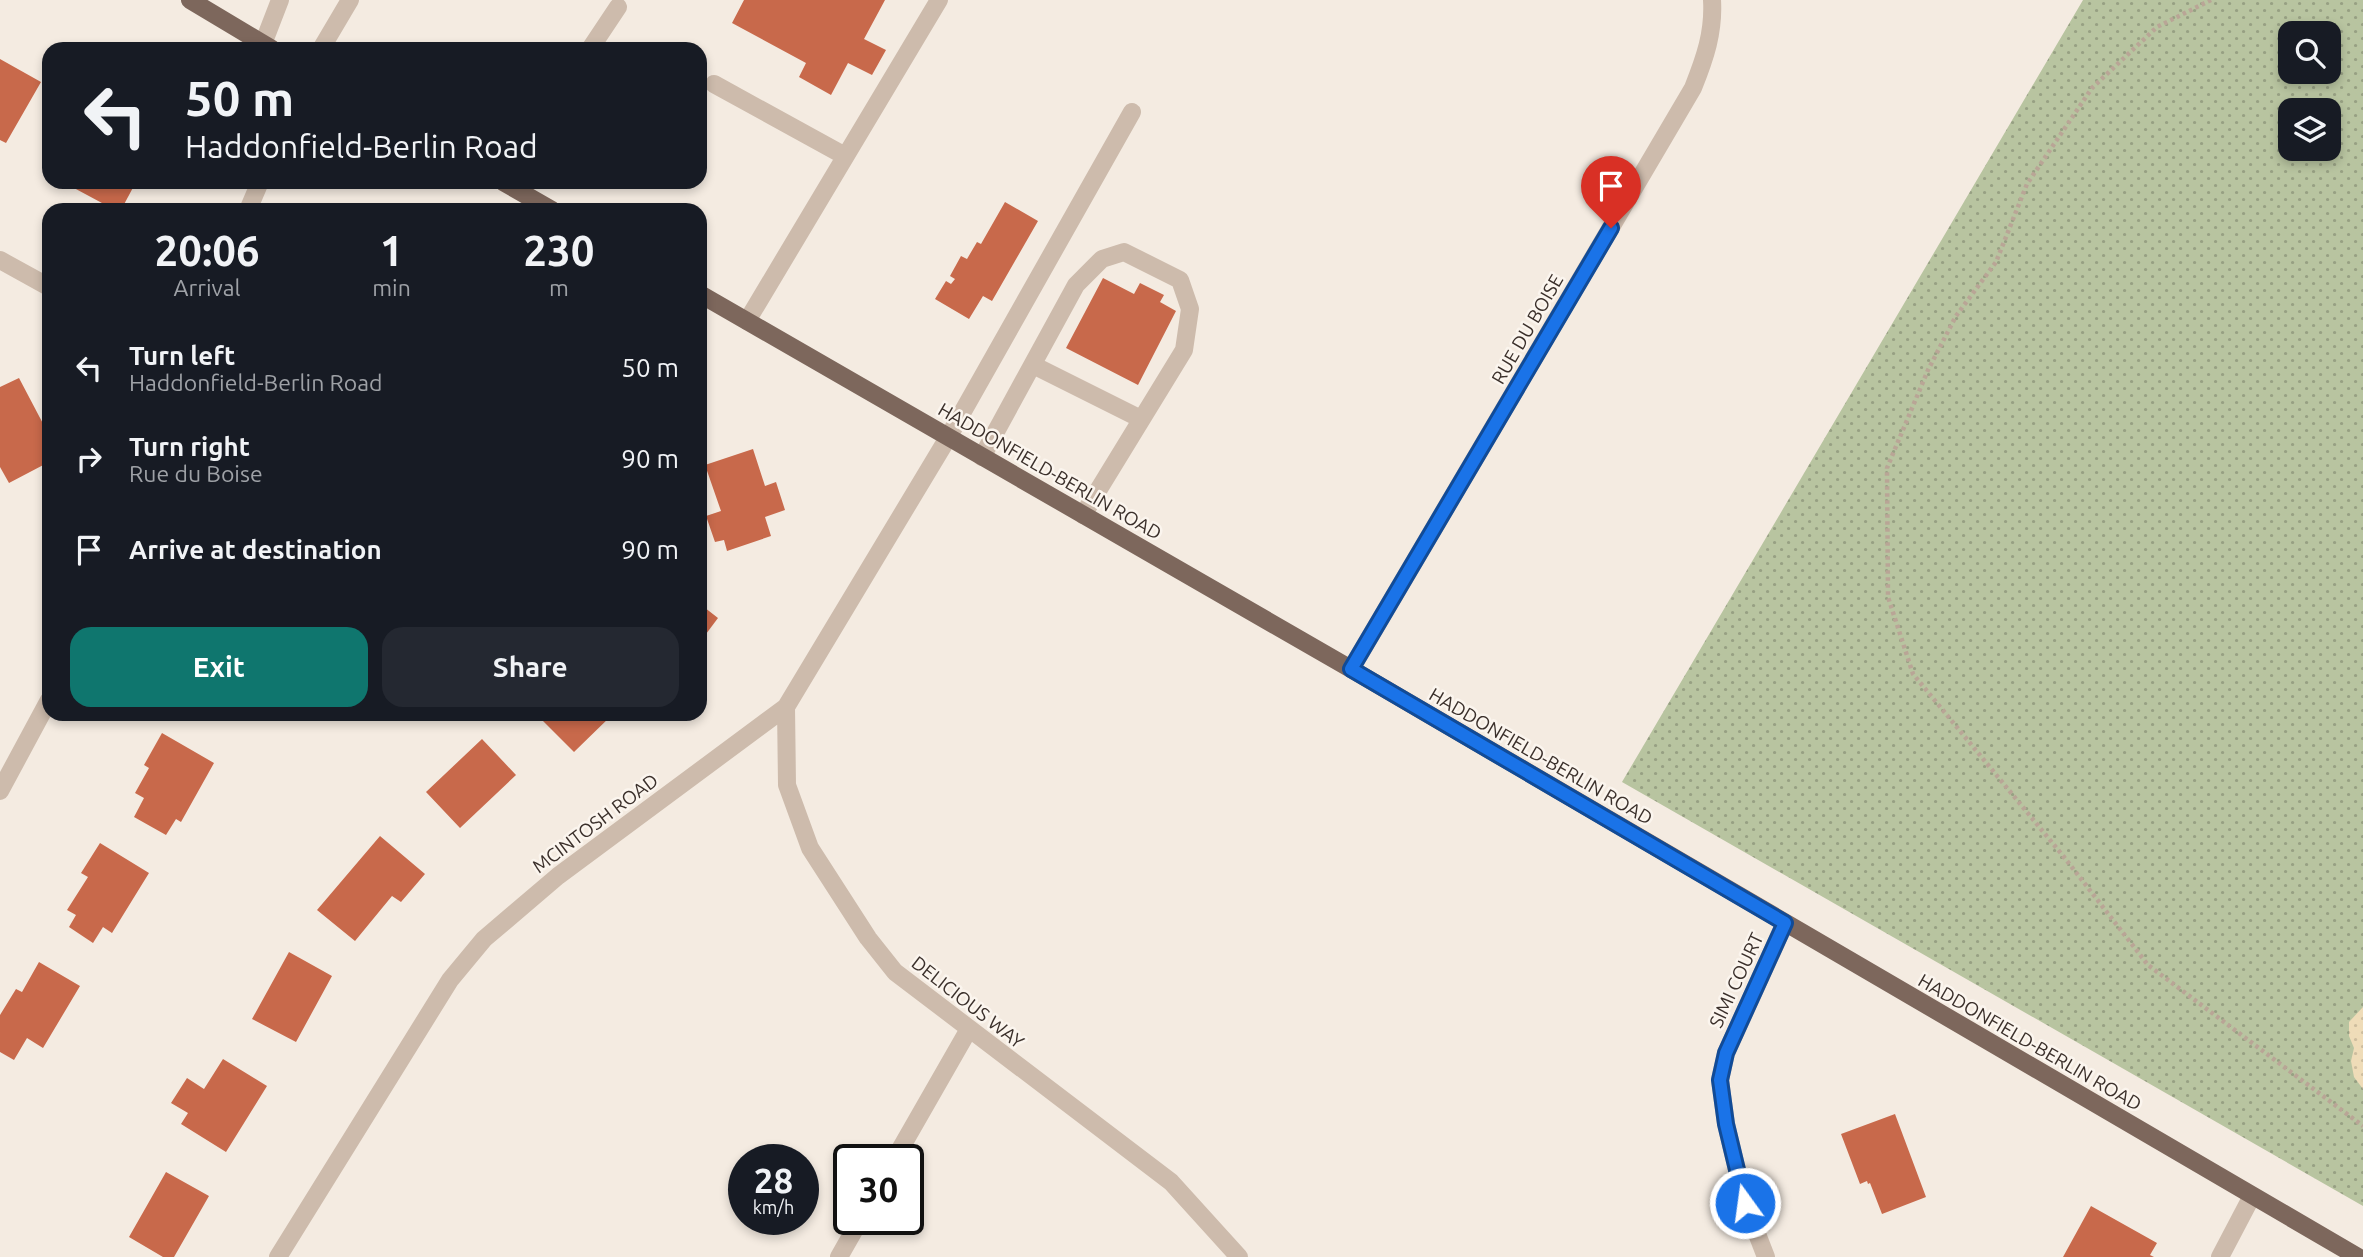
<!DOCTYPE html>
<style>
:root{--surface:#171b24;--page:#242831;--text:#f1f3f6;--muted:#9ea1a6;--accent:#0f766e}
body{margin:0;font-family:Ubuntu,sans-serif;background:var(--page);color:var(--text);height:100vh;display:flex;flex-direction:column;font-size:26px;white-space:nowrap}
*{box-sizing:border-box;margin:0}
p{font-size:23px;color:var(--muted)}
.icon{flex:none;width:38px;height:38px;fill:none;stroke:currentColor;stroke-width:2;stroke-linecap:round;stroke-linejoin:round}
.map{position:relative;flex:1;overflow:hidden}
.sheet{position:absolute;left:42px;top:203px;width:665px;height:518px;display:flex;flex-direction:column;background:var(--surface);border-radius:21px;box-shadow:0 4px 10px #0003}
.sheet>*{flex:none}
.guide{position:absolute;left:42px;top:42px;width:665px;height:147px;border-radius:21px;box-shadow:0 4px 10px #0003;background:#171b24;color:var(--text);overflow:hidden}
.fabs{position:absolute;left:2278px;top:21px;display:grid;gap:14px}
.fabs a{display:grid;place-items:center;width:63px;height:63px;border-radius:14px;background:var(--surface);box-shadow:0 4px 10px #0003;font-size:35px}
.speed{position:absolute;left:728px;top:1144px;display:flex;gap:14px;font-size:35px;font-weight:700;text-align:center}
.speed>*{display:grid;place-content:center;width:91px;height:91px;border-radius:50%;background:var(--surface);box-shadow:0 4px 10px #0003;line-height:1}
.speed small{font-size:18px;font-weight:400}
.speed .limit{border:4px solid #111;border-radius:10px;background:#fff;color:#111}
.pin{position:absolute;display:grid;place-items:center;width:60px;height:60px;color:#fff;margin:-72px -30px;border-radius:50% 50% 50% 0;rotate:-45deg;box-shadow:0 0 7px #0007}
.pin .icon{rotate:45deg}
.me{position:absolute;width:77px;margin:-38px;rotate:346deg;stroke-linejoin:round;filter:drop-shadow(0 0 5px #0008)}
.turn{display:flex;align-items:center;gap:24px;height:147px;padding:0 28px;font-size:32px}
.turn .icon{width:91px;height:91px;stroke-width:2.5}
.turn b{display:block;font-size:49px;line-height:60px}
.eta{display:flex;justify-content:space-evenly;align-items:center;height:119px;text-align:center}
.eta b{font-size:42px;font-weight:700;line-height:49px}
.action{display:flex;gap:14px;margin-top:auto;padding:14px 28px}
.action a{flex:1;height:80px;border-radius:21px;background:var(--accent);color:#fff;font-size:28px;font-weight:700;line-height:80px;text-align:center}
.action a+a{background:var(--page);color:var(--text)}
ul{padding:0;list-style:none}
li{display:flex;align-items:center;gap:21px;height:91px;padding:0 28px}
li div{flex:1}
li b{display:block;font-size:26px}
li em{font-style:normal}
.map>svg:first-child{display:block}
.grass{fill:url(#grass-dots);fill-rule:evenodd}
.sand{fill:url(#sand-dots)}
.building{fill:#c8694b}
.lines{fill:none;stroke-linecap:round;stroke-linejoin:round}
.path{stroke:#b9a596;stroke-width:4.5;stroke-dasharray:3.5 3.5;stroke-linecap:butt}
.lane{stroke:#cdbbac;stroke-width:18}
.street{stroke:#cdbbac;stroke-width:18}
.primary{stroke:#7d675c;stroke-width:18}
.route-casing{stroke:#114b97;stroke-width:18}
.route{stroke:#1a73e8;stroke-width:12}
.labels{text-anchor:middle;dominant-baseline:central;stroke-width:5;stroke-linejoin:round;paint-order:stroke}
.street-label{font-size:19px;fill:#3b302b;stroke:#fbf5ee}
</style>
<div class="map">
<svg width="2363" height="1257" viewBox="0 0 2363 1257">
<defs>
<pattern id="grass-dots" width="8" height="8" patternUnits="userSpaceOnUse" patternTransform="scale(1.75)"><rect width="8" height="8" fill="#b8c4a0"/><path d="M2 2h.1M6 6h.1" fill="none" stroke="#97a083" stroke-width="1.8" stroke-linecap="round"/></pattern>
<pattern id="sand-dots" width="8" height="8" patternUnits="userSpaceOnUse" patternTransform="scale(1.75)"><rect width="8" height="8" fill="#efdcb8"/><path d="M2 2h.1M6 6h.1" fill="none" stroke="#cebd9e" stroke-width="1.8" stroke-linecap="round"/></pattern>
</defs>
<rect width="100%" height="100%" fill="#f4ebe1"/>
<path class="grass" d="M2083 0H2363V1206L1622 782ZM2291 33H2329V72H2291ZM2291 110H2329V149H2291Z"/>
<path class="sand" d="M2363 1007V1089L2354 1077 2351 1061 2354 1048 2349 1036V1022Z"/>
<path class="building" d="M744 0H885L864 39 886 50 872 75 848 63 831 95 799 77 806 63 732 23Z
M0 59 41 82 6 143 0 140Z
M77 182H136L121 210H115L74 188Z
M1005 202 1038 221 992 301 983 296 969 319 935 299 946 281 951 284 955 279 950 276 961 256 967 259 977 242 981 244Z
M1103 278 1134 294 1140 283 1164 295 1160 302 1176 311 1138 385 1066 348Z
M19 378 49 435V462L9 483 0 467V387Z
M753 449 765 486 776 482 785 510 765 517 771 536 727 551 724 540 715 542 706 516 721 511 705 465Z
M700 604 718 618 700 642Z
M542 714H613L574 752 539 717Z
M162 733 214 763 181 822 176 819 166 835 134 817 144 798 135 793 149 768 144 765Z
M482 739 516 775 460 828 426 792Z
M380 836 425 874 401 902 392 896 355 941 317 910Z
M100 843 149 873 112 933 103 927 93 943 69 927 76 915 67 910 88 877 81 873Z
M289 952 332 976 296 1042 252 1019Z
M39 962 80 986 43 1048 27 1038 14 1060 0 1052V1015L16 989 22 992Z
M223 1059 267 1086 226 1152 181 1124 188 1113 171 1103 187 1078 204 1089Z
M1895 1114 1926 1197 1882 1214 1870 1183 1868 1184 1867 1181 1860 1184 1841 1134Z
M166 1172 209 1196 174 1257H163L129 1237Z
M2091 1206 2157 1243 2150 1255 2154 1257H2063Z"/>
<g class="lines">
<path class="path" d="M2211 0 2157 27 2092 88 2027 184 1996 262 1956 316 1928 370 1887 468 1888 597 1913 674 2064 857 2148 965 2363 1126"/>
<path class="lane" d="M263 44 280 0
M321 49 350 0
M590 49 618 7
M714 84 845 156
M747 321 939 0
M1033 365 1141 419
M949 436 1132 112
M982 457 1076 285 1102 259 1124 252 1180 280 1190 309 1184 350 1083 515
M2220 1257 2252 1196"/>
<path class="street" d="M248 210 260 182
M0 260 49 287
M1351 669 1693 88C1705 58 1714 32 1712 0
M786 707 787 785 810 848 868 938 895 972 1171 1182 1239 1257
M0 791 49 700
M894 1160 969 1029
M278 1257 450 980 484 939 558 876 786 707 949 436
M839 1257 860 1220
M1766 1257 1745 1203 1726 1124 1720 1080 1726 1053 1785 923"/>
<path class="primary" d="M190 0 272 49
M503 182 552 210
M700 294 1351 669 2358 1257"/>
</g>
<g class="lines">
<g class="route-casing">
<path id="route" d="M1611 228 1351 669 1785 923 1726 1053 1720 1080 1726 1124 1745 1203"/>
</g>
<use href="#route" class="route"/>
</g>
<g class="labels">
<g class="street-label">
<text transform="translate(1527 329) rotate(-60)">RUE DU BOISE</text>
<text transform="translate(1050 471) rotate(30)">HADDONFIELD-BERLIN ROAD</text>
<text transform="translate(1541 756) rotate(30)">HADDONFIELD-BERLIN ROAD</text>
<text transform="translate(595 823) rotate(-37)">MCINTOSH ROAD</text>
<text transform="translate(1736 980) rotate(-65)">SIMI COURT</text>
<text transform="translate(968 1002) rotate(38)">DELICIOUS WAY</text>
<text transform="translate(2030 1042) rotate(30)">HADDONFIELD-BERLIN ROAD</text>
</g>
</g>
</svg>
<div class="fabs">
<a><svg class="icon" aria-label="search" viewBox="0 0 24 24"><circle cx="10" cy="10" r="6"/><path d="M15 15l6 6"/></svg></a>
<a><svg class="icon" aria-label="layers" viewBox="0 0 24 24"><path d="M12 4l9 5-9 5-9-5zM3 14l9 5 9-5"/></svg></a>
</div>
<div class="speed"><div>28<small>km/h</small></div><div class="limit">30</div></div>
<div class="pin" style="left:1611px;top:228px;background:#d93025"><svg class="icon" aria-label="arrive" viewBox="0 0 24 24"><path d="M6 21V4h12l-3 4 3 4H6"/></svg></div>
<svg class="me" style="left:1745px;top:1203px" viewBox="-20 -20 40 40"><circle r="17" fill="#1a73e8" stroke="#fff" stroke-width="3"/><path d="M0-11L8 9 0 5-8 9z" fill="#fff"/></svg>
<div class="guide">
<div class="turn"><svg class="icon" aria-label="left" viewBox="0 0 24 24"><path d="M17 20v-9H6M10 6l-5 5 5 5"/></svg><div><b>50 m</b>Haddonfield-Berlin Road</div></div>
</div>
<section class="sheet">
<div class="eta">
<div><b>20:06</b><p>Arrival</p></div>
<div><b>1</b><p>min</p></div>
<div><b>230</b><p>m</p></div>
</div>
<ul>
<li><svg class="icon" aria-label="left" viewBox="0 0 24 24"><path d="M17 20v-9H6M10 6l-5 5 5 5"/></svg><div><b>Turn left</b><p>Haddonfield-Berlin Road</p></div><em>50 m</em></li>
<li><svg class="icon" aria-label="right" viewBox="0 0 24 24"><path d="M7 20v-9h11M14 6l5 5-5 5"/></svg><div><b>Turn right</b><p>Rue du Boise</p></div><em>90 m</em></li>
<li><svg class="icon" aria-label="arrive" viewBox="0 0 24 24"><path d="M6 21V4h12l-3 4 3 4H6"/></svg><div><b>Arrive at destination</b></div><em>90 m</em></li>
</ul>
<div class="action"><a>Exit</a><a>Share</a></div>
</section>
</div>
